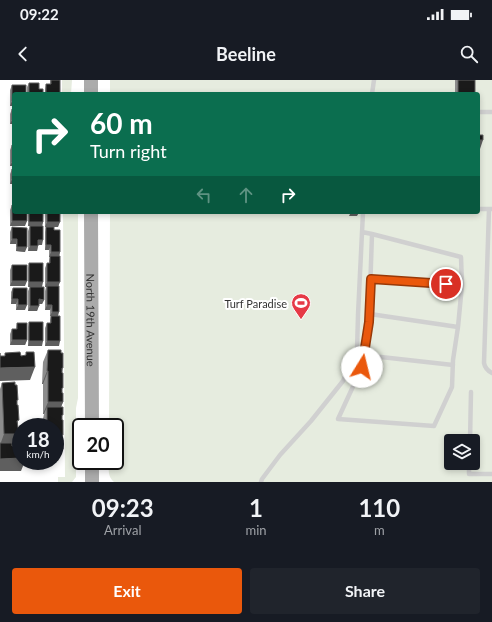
<!DOCTYPE html>
<style>
:root{--surface:#171b24;--page:#20242c;--text:#f1f3f6;--muted:#9ea1a6;--accent:#ea580c}
body{margin:0;font-family:Lato,sans-serif;background:var(--page);color:var(--text);height:100vh;display:flex;flex-direction:column;font-size:15px;white-space:nowrap}
*{box-sizing:border-box;margin:0}
p{font-size:13px;color:var(--muted)}
.icon{flex:none;width:22px;height:22px;fill:none;stroke:currentColor;stroke-width:2;stroke-linecap:round;stroke-linejoin:round}
.map{position:relative;height:402px;overflow:hidden}
.details{display:flex;flex-direction:column;background:var(--surface);flex:1}
.details>*{flex:none}
.top-card{position:absolute;left:12px;top:12px;width:468px;height:122px;border-radius:4px;box-shadow:0 2px 6px #0003;background:#0b6e4f;color:#fff;overflow:hidden}
.controls{position:absolute;left:444px;top:354px;display:grid;gap:8px}
.controls a{display:grid;place-items:center;width:36px;height:36px;border-radius:4px;background:var(--surface);box-shadow:0 2px 6px #0003;font-size:20px}
.speed{position:absolute;left:12px;top:338px;display:flex;gap:8px;font-size:20px;font-weight:700;text-align:center}
.speed>*{display:grid;place-content:center;width:52px;height:52px;border-radius:50%;background:var(--surface);box-shadow:0 2px 6px #0003;line-height:1}
.speed small{font-size:10px;font-weight:400}
.speed .limit{border:2px solid #111;border-radius:6px;background:#fff;color:#111}
.pin{position:absolute;display:grid;place-items:center;width:34px;height:34px;color:#fff;margin:-17px;border:2px solid #fff;border-radius:50%;box-shadow:0 1px 4px #0007}
.me{position:absolute;width:44px;margin:-22px;rotate:9deg;stroke-linejoin:round;filter:drop-shadow(0 0 3px #0008)}
.turn{display:flex;align-items:center;gap:14px;height:84px;padding:0 12px;font-size:18px}
.turn .icon{width:52px;height:52px;stroke-width:2.5}
.turn b{display:block;font-size:28px;line-height:34px}
.lanes{display:flex;align-items:center;height:38px;padding:0 12px;background:#0003;justify-content:center;gap:20px;direction:ltr}
.lanes .off{opacity:.35}
.eta{display:flex;justify-content:space-evenly;align-items:center;height:68px;text-align:center}
.eta b{font-size:24px;font-weight:700;line-height:28px}
.primary-button{display:flex;gap:8px;margin-top:auto;padding:8px 12px}
.primary-button a{flex:1;height:46px;border-radius:4px;background:var(--accent);color:#fff;font-size:16px;font-weight:700;line-height:46px;text-align:center}
.primary-button a+a{background:var(--page);color:var(--text)}
.status{display:flex;justify-content:space-between;align-items:center;height:28px;padding:0 20px;background:var(--surface);direction:ltr}
.status svg{height:11px;fill:currentColor}
header{display:flex;justify-content:space-between;align-items:center;height:52px;padding:0 12px;background:var(--surface);font-size:18px;font-weight:700}
.map>svg:first-child{display:block}
.green{fill:#e6ecdf;fill-rule:evenodd}
.lines{fill:none;stroke-linecap:round;stroke-linejoin:round}
.lane{stroke:#d0d0d0;stroke-width:4.5}
.primary{stroke:#ababab;stroke-width:14}
.wall{fill:#8c8c8c}
.shaded-wall{fill:#5f5f5f}
.building{fill:#1a1a1a;stroke:#5f5f5f}
.route-casing{stroke:#983908;stroke-width:10}
.route{stroke:#ea580c;stroke-width:7}
.labels{text-anchor:middle;dominant-baseline:central;stroke-width:4;stroke-linejoin:round;paint-order:stroke}
.poi-label{font-size:11px;fill:#333;stroke:#fff;text-anchor:end}
.street-label{font-size:11px;fill:#333;stroke:#fff}
</style>
<div class="status"><b>09:22</b><svg viewBox="0 0 49 12"><path d="M0 12V9h3v3zM5 12V6h3v6zM10 12V3h3v9zM15 12V0h3v12zM26 1h20v11H26zM47 4h2v5h-2z"/></svg></div>
<header><svg class="icon" aria-label="back" viewBox="0 0 24 24"><path d="M15 5l-7 7 7 7"/></svg>Beeline<svg class="icon" aria-label="search" viewBox="0 0 24 24"><circle cx="10" cy="10" r="6"/><path d="M15 15l6 6"/></svg></header>
<div class="map">
<svg width="492" height="402" viewBox="0 0 492 402">
<rect width="100%" height="100%" fill="#fff"/>
<path class="green" d="M62 0H72L71 14H62Z
M110 0H492V402H114C107 396 109 389 109 381H115V347H109L110 132H478V14H110ZM451 361H473V383H451Z
M63 132H78V318L76 328V397L72 402H58V397H65Z"/>
<g class="lines">
<path class="lane" d="M372 14 374 0
M478 32H492
M478 129H492
M489 129 484 283C485 288 488 291 492 293
M362 152 372 154 461 177 462 205 458 247 453 280 452 307 434 346 338 339 362 287 369 242 372 154
M371 199 462 205
M370 234 458 247
M363 275 453 285
M470 361 471 312
M469 383V394H492
M261 402 262 399 280 375 311 341 343 301 357 271 358 235 363 132"/>
<g class="primary">
<path d="M91 0V14"/>
<path id="s1" d="M91 132 92 347"/>
<path d="M92 381V402"/>
</g>
</g>
<path class="wall" d="M50 0H60V14H45V9L46 4H50Z
M455 0H475V14H455Z
M29 3 39 9 43 14H27V7Z
M12 5 14 26H10V10Z
M12 29 14 44H10V34Z
M12 65 14 86H10V70Z
M12 89 14 104H10V94Z
M12 125 25 146H10V130Z
M28 132H43V142L42 146H28Z
M45 132H60L58 147H54V150L60 172 59 176 58 236 59 266H45V248L47 243H50V240L51 236H50V230H45V211L46 207H45V188L47 183H49V181L50 177H49V170H45V152L46 147H45Z
M30 146 42 165H38L37 171H28V151Z
M12 147 25 172 16 171V164H10V152Z
M29 183H43L28 207V188Z
M12 185 25 206H10V190Z
M30 207 44 220 42 224H39L37 231H28V211Z
M13 208 25 230H16V224H11V212Z
M29 242 42 266H28V247Z
M17 243 27 260 25 265H10V254L12 249H16Z
M48 270 61 273 63 288 62 292V311L63 322 61 327 62 358 58 381H43H55V347H43V339L44 334H43V304H42L43 282Z
M2 303 17 324 18 343 14 366H16L17 363 21 391H0V309Z"/>
<path class="shaded-wall" d="M12 21H14V26H10Z
M12 40H14V44H10Z
M478 60H483L480 69H478Z
M12 82H14V86H10Z
M12 99H14V104H10Z
M350 134H358L357 136H349Z
M12 141H27L25 146H10Z
M29 142H43L42 146H28Z
M47 142H60L58 147H45Z
M12 159H17L16 164H10Z
M38 160H43L42 165H37Z
M46 165H51L49 170H45Z
M30 166H38L37 171H28Z
M17 167H27L25 172 16 171Z
M51 172H60L59 177H49Z
M12 201H27L25 206H10Z
M29 202H43L42 207H28Z
M47 202H60L58 207H45Z
M12 219H18L16 224H11Z
M39 219 44 220 42 224H37Z
M18 225H27L25 230H16Z
M47 225H52L50 230H45Z
M30 226H39L37 231H28Z
M52 232H59L58 236H50Z
M12 260H27L25 265H10Z
M29 261H43L42 266H28Z
M47 261H60L59 266H45Z
M35 287 30 300 0 301V288Z
M47 291H48L43 304H42Z
M48 322H63L58 335 47 327 44 334H43Z
M4 354H19L14 367 0 365Z
M55 369H63L58 381H43H55Z
M21 378V381H25L21 391H0V379Z"/>
<path class="building" d="M51 0H60V14H46V4H51Z
M458 0H475V14H458Z
M29 3H39V9H43V14H29Z
M12 5H26V14H14V21H12Z
M12 29H14V40H12Z
M478 55H483V60H478Z
M12 65H14V82H12Z
M12 89H14V99H12Z
M12 125H14V132H27V141H12Z
M29 132H43V142H29Z
M47 132H60V142H47Z
M350 132H358V134H350Z
M30 146H43V160H38V166H30Z
M12 147 27 148V167H17V159H12Z
M46 147H54V150H60V172H51V165H46Z
M50 176H60V202H47V183H50Z
M29 183H43V202H29Z
M12 185H27V201H12Z
M47 206H59V232H52V225H47Z
M30 207H44V220L39 219V226H30Z
M13 208H27V225H18V219H12Z
M51 236H60V261H47V243H51Z
M29 242H43V261H29Z
M17 243H27V260H12V249H17Z
M48 270H61V273H63V288H62V293H63V308H62V313H63V322H48V291H47Z
M20 272 21 276 26 275V272H34L35 287 0 288V273V276H5V273Z
M15 302V305H17L18 320H17V325H18L19 340 17 341 19 354H4L2 303Z
M47 327H63V335H62V340H63V355H62V360H63V369H55V347H47Z
M0 363H12V366H17V363H21V378L0 379Z"/>
<g class="lines">
<g class="route-casing">
<path id="route" d="M362 287 369 242 371 199 446 204"/>
</g>
<use href="#route" class="route"/>
</g>
<defs>
<g id="stadium-pin" transform="scale(1)"><path d="M0 17L-7.5 6A9.5 9.5 0 1 1 7.5 6Z" fill="#e63946" stroke="#fff"/><path d="M0-5a6.5 5 0 1 0 0 10a6.5 5 0 1 0 0-10ZM-3.5-1.8h7v3.6h-7Z" fill="#fff"/></g>
</defs>
<g fill-rule="evenodd">
<use href="#stadium-pin" x="301" y="223"/>
</g>
<g class="labels">
<g class="poi-label">
<text x="287" y="223">Turf Paradise</text>
</g>
<g class="street-label">
<text stroke="none"><textPath href="#s1" startOffset="108">North 19th Avenue</textPath></text>
</g>
</g>
</svg>
<div class="controls">
<a><svg class="icon" aria-label="layers" viewBox="0 0 24 24"><path d="M12 4l9 5-9 5-9-5zM3 14l9 5 9-5"/></svg></a>
</div>
<div class="speed"><div>18<small>km/h</small></div><div class="limit">20</div></div>
<div class="pin" style="left:446px;top:204px;background:#d93025"><svg class="icon" aria-label="arrive" viewBox="0 0 24 24"><path d="M6 21V4h12l-3 4 3 4H6"/></svg></div>
<svg class="me" style="left:362px;top:287px" viewBox="-20 -20 40 40"><circle r="19" fill="#fff"/><path d="M0-13L10 11 0 6-10 11z" fill="#ea580c"/></svg>
<div class="top-card">
<div class="turn"><svg class="icon" aria-label="right" viewBox="0 0 24 24"><path d="M7 20v-9h11M14 6l5 5-5 5"/></svg><div><b>60 m</b>Turn right</div></div>
<div class="lanes"><svg class="icon off" aria-label="left" viewBox="0 0 24 24"><path d="M17 20v-9H6M10 6l-5 5 5 5"/></svg><svg class="icon off" aria-label="ahead" viewBox="0 0 24 24"><path d="M12 20V5M6 11l6-6 6 6"/></svg><svg class="icon" aria-label="right" viewBox="0 0 24 24"><path d="M7 20v-9h11M14 6l5 5-5 5"/></svg></div>
</div>
</div>
<section class="details">
<div class="eta">
<div><b>09:23</b><p>Arrival</p></div>
<div><b>1</b><p>min</p></div>
<div><b>110</b><p>m</p></div>
</div>
<div class="primary-button"><a>Exit</a><a>Share</a></div>
</section>
